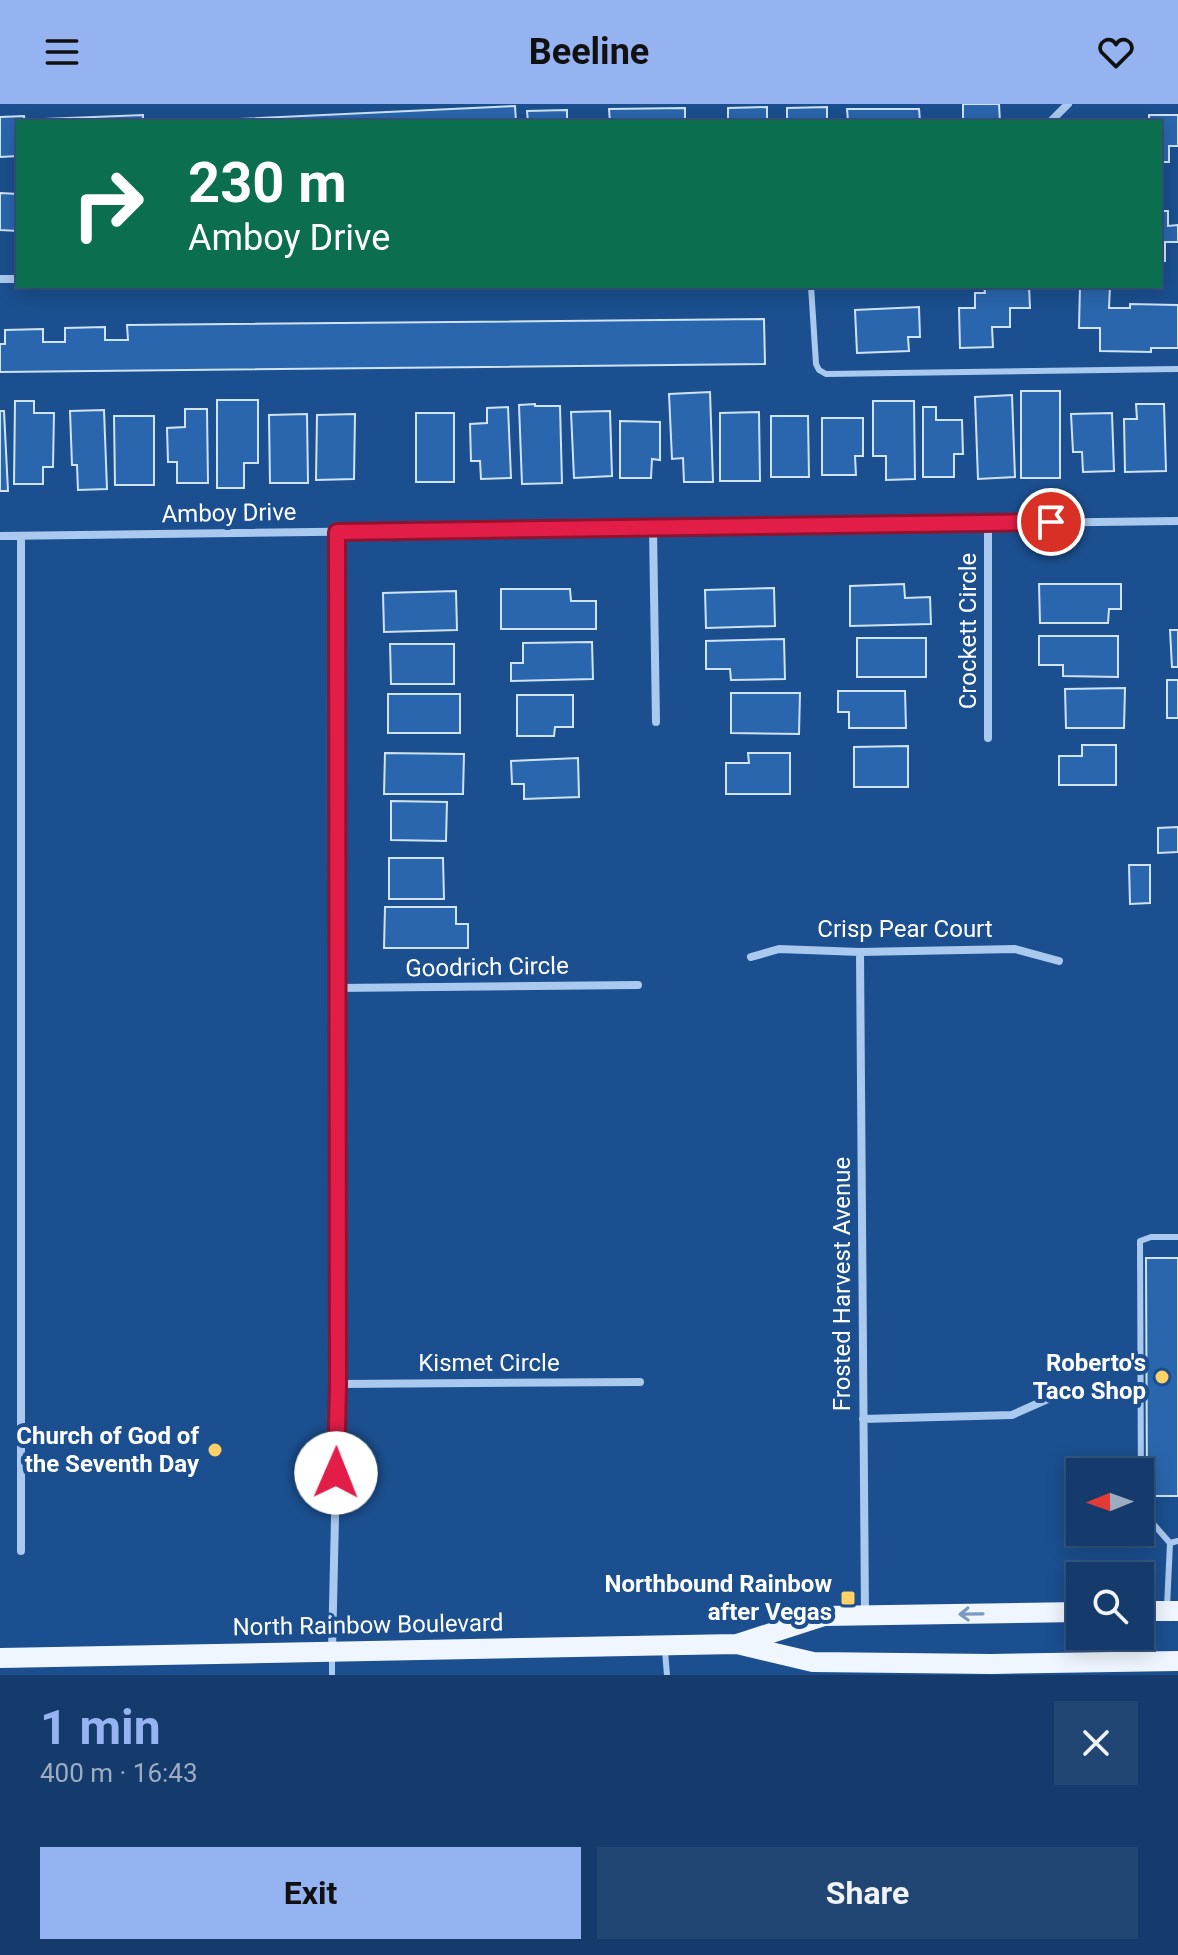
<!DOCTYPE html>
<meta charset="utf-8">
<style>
:root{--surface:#143b6b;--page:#214673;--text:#f1f3f6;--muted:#9dadc1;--line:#33557e;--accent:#95b2f1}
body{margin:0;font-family:Roboto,sans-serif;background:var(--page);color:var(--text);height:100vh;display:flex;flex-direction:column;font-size:30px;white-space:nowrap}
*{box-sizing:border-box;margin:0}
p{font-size:26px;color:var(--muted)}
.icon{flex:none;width:44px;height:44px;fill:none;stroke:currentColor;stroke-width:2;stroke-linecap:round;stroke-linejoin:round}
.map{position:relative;height:1571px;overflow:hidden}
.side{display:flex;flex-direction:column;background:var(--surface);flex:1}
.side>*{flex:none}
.banner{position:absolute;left:16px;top:16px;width:1146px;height:168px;border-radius:0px;box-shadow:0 4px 20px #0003,0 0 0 2px var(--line);background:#0b6e4f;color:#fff;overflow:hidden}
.needle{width:52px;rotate:269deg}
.buttons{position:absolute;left:1066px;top:1354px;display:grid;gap:16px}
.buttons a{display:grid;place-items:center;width:88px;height:88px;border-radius:0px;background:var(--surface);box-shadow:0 4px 20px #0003,0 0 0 2px var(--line);font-size:40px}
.pin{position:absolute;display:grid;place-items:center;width:68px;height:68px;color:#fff;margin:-34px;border:4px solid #fff;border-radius:50%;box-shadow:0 2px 8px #0007}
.me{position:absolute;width:88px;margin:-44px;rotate:1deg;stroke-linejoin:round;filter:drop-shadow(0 0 6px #0008)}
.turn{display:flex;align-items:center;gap:28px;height:168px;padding:0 40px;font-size:36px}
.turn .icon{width:104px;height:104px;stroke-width:2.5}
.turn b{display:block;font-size:56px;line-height:68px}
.round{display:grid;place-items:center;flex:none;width:84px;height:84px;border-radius:0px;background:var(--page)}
.head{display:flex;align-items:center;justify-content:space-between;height:136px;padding:0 40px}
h1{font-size:48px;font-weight:700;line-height:60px;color:var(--accent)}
.button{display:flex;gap:16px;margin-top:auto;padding:16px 40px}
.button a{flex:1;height:92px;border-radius:0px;background:var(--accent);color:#111;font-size:32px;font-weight:700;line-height:92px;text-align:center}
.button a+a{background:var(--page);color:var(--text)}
header{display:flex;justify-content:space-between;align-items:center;height:104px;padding:0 40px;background:var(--accent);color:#111;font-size:36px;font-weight:700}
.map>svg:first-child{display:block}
.building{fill:#2a66ad;stroke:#cfe3fa;stroke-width:2}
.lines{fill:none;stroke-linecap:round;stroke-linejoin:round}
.service{stroke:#a9c9ee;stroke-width:6}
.minor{stroke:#a9c9ee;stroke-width:8}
.primary{stroke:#f0f6ff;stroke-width:20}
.oneway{stroke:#7b9ac1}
.route-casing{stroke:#92132f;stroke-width:20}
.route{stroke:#e11d48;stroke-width:14}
.poi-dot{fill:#ffd166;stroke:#1b4f8f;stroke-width:3}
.labels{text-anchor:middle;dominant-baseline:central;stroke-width:8;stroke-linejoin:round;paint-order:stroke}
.street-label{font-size:24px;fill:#fff;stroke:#1b4f8f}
.poi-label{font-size:24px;font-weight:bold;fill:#fff;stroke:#1b4f8f;text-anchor:end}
</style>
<header><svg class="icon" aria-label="menu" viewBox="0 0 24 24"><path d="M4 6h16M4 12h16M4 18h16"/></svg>Beeline<svg class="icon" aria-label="heart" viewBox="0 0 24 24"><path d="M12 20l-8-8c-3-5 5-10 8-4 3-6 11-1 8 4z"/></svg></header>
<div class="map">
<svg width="1178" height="1571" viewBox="0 0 1178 1571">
<rect width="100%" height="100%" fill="#1b4f8f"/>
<path class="building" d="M963 0H999L1000 18H787V4L827 3V17H848L847 5H919L920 17 963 16Z
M515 2 516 18H174Z
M767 3V18H728V4Z
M685 4V18H610L609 5Z
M567 6V18H528L527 7Z
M143 11V18H45V15Z
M1149 11H1178V42H1169V58H1160V18H1149Z
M24 12 25 18H18V52L0 53V13Z
M0 89 18 90V127L0 126Z
M1160 107H1168V122L1178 121V138H1165V157H1160Z
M984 182H1029L1030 204H1010V223H992L993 243 960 244 959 204H975V189H985Z
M1080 182H1110L1109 204H1130V200L1178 201V244H1151V248L1100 247V224H1079Z
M919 203 920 233H908L909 247 857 249 855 206Z
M764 215 765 260 0 268V240H5V226L43 225V238H65V224L105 223V236H128L127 221Z
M1021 287H1060V374H1021Z
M710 288 713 378H684L683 354 672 355 669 290Z
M1012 291 1015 373 978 375 975 293Z
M217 296H258V359H244V384H217Z
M15 297H34V309H54L53 363H43V380H14Z
M873 297H914L915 375 886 376V352H873Z
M535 300V302H560L562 379 522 380 519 301Z
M1136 300H1164L1166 367 1125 368 1124 315H1137Z
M508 303 511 374 481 375 480 357H471L470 320 487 319V304Z
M923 303H936V316H962L963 350H954V373H923Z
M185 305H207L208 379H177V358H168L167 324 185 323Z
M104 306 107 385 78 386 77 361H72L70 307Z
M0 307H4L8 387H0Z
M610 307 612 372 574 374 571 308Z
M759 308 760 377H720V309Z
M416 309H454V378H416Z
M1112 309 1114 367 1083 368 1082 348H1073L1071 310Z
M307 310 308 379H270L269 311Z
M355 310 354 375 316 376 317 311Z
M114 312H154V381H115Z
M771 312H808L809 373H771Z
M822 314H863V352H855L856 371H822Z
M620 317 660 318V356L652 355 651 374H620Z
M904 480 905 494 930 493 931 520 850 522V482Z
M1039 480H1121V505H1109L1108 519H1040Z
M774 484 775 522 706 524 705 486Z
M501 485H570L571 497H596V525H501Z
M456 487 457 526 384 528 383 489Z
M1170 526H1178V563H1172Z
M1039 532H1118V573L1063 572V561H1039Z
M857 534H926V573H857Z
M784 535 785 575 731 576 730 565H706V537Z
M592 538 593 575 511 577V559H523V539Z
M390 540H454V580H391Z
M1167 576H1178V614H1167Z
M1125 584 1124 624H1066L1065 585Z
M838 587H905L906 624H849V608H838Z
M731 589H800L799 630 731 629Z
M388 590H460V629H388Z
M517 591H573V623H555L554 632H517Z
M1082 641H1116V681H1059V652H1082Z
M908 642V683H854V643Z
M385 649 464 650 463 690H384Z
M748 649H790V690H726V659H749Z
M578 654 579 693 524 695V680H512L511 657Z
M391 697 447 698 446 737 391 736Z
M1178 723V748L1158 749V724Z
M389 754H443L444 795H389Z
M1129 761H1150V799L1130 800Z
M385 803H456V820H468V844H384Z
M1146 1154H1178V1392H1147Z"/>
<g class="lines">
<path class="service" d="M811 182 816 260 819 266 826 270 1178 265
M1170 1439 1148 1414 1141 1391 1140 1137 1151 1133H1178
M1167 1503 1170 1439 1178 1437
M665 1547 667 1571
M332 1551V1571"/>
<path class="minor" d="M1050 18 1068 0
M0 175H18
M653 424 656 618
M0 432 1178 417
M988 634V419
M860 848 865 1511
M751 853 779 845 860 848 1015 845 1059 857
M337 884 638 881
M338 1280 640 1278
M863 1315 1012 1311 1066 1287
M21 1447V432
M332 1547 338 1280 337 428"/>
<path class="primary" d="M1140 1507H1178
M737 1540 824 1512 1080 1508
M0 1554 737 1540 813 1558 991 1560 1178 1557"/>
</g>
<defs><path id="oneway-shaft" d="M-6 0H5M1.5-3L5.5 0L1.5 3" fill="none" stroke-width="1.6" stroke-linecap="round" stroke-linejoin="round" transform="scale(2)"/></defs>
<use class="oneway" href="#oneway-shaft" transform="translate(971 1510) rotate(179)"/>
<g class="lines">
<g class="route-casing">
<path id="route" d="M336 1369 338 1280 337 428 1051 418"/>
</g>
<use href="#route" class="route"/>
</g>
<g class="poi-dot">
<circle cx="1162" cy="1273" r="8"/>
<circle cx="215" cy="1346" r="8"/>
<rect x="840" y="1486" width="16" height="16" rx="4"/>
</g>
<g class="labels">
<g class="street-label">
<text transform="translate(229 409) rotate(-1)">Amboy Drive</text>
<text transform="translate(968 527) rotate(-90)">Crockett Circle</text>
<text x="905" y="825">Crisp Pear Court</text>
<text transform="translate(487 863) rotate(-1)">Goodrich Circle</text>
<text transform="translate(842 1180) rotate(-90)">Frosted Harvest Avenue</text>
<text x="489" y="1259">Kismet Circle</text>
<text transform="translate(368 1521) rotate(-1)">North Rainbow Boulevard</text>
</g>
<g class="poi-label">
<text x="1146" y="1259">Roberto's<tspan x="1146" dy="28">Taco Shop</tspan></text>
<text x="199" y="1332">Church of God of<tspan x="199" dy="28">the Seventh Day</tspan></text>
<text x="832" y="1480">Northbound Rainbow<tspan x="832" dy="28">after Vegas</tspan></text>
</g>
</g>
</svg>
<div class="buttons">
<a><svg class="needle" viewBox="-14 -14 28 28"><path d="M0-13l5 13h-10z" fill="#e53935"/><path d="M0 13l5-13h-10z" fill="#9dadc1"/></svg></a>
<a><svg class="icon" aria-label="search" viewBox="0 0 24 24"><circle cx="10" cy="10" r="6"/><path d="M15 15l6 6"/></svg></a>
</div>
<div class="pin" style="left:1051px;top:418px;background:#d93025"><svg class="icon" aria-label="arrive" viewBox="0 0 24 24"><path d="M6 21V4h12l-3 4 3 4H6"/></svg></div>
<svg class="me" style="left:336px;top:1369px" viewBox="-20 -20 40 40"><circle r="19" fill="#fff"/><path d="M0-13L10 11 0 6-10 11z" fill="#e11d48"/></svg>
<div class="banner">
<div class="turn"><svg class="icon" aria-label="right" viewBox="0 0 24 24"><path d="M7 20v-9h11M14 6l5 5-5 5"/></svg><div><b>230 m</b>Amboy Drive</div></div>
</div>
</div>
<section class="side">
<div class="head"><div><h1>1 min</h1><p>400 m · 16:43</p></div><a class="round"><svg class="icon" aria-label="close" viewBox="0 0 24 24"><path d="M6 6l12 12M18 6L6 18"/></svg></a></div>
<div class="button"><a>Exit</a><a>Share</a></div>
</section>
